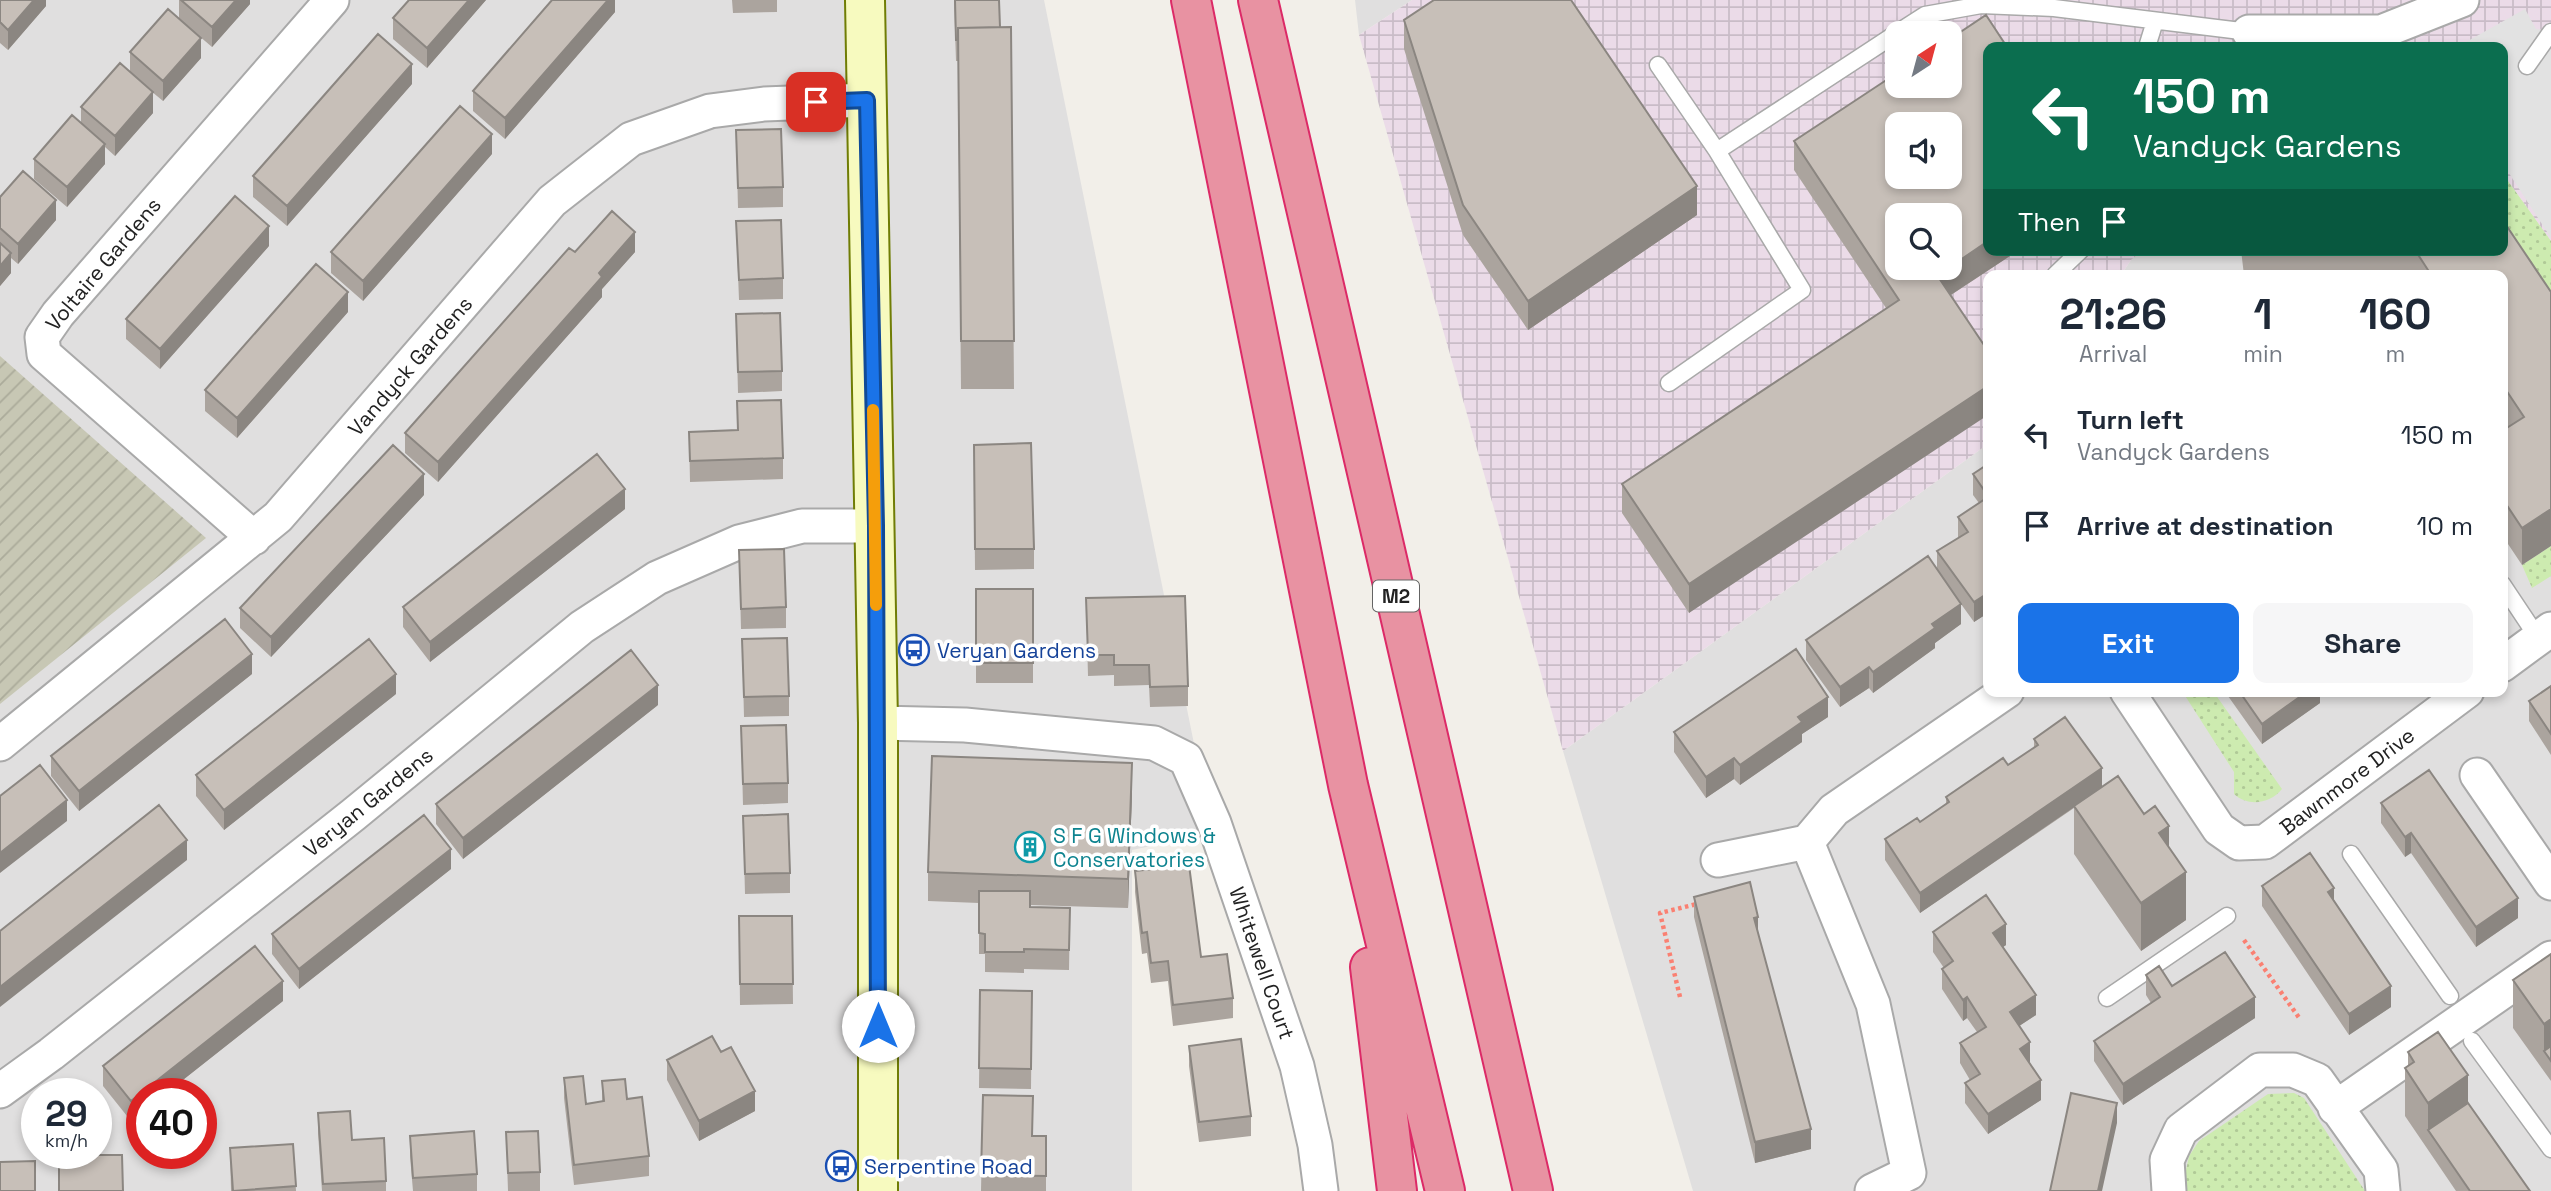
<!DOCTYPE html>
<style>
:root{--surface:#fff;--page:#f6f6f7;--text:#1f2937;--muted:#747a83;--accent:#1a73e8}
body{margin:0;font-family:"Space Grotesk",sans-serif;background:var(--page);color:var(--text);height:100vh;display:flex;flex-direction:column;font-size:26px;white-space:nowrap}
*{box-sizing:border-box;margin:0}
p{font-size:23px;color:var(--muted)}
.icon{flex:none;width:38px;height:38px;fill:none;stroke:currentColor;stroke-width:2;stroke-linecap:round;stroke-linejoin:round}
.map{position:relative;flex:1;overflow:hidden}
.side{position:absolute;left:1983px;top:270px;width:525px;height:427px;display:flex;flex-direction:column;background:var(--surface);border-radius:14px;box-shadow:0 4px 10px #0003}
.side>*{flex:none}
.guide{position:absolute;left:1983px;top:42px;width:525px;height:214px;border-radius:14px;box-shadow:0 4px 10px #0003;background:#0b6e4f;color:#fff;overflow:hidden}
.needle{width:46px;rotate:36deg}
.fabs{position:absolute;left:1885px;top:21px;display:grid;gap:14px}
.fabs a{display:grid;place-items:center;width:77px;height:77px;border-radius:14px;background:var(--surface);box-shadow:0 4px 10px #0003;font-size:35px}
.speed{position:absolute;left:21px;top:1078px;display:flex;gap:14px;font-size:35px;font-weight:700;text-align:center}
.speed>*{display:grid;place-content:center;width:91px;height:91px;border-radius:50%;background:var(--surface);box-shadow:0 4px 10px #0003;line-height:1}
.speed small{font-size:18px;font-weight:400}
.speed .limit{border:10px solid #d22;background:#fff;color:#111}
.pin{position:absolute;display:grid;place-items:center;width:60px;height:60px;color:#fff;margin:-30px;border-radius:14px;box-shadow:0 4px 10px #0006}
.me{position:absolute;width:77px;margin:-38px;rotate:0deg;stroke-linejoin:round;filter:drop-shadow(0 0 5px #0008)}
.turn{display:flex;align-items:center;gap:24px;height:147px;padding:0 35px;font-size:32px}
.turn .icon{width:91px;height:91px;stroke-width:2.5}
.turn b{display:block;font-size:49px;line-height:60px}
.then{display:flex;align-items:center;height:66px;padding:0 35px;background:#0003;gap:14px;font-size:26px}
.eta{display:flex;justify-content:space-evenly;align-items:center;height:119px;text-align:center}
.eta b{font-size:42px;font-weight:700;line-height:49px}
.action{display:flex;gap:14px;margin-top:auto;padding:14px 35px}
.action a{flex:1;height:80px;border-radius:14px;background:var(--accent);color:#fff;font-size:28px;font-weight:700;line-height:80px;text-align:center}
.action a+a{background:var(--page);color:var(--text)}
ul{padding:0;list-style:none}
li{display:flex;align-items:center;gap:21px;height:91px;padding:0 35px}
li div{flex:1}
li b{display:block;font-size:26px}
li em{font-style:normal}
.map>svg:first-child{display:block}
.residential{fill:#e0dfdf;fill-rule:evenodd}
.industrial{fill:url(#industrial-grid);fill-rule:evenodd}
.construction{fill:url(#construction-furrows)}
.grass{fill:url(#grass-dots)}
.parking{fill:#e2e2e2}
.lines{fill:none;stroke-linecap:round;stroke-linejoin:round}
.lane-casing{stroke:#a9a9a9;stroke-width:19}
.street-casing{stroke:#a9a9a9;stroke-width:37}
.secondary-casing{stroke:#707d05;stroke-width:42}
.highway-casing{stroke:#dc2a67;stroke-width:42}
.path{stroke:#fa8072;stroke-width:4.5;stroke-dasharray:3.5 3.5;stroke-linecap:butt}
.lane{stroke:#fff;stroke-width:16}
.street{stroke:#fff;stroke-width:33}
.secondary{stroke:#f7fabf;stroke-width:38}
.highway{stroke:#e892a2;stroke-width:38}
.wall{fill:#aba49e}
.shaded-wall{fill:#8b8681}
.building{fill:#c7bfb8;stroke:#8b8681;stroke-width:2;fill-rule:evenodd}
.route-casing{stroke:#114b97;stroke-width:18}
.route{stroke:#1a73e8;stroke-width:12}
.slow{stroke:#f59e0b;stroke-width:12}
.labels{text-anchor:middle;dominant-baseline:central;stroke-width:7;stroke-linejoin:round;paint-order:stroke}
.shield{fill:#fff;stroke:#646464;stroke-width:2}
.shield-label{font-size:19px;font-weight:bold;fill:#222}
.street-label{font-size:21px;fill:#222;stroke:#fff}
.transit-label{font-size:21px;fill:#164399;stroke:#fff;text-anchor:start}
.culture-label{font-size:21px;fill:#0d838f;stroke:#fff;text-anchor:start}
</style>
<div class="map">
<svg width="2551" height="1191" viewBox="0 0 2551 1191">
<defs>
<pattern id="industrial-grid" width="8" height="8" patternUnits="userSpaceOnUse" patternTransform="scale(1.75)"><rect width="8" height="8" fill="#ebdbe8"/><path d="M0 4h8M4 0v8" fill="none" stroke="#c9bcc7"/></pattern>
<pattern id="construction-furrows" width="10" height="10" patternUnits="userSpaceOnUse" patternTransform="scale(1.75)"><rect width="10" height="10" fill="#c7c7b4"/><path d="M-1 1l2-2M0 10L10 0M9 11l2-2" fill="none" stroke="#abab9a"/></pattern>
<pattern id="grass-dots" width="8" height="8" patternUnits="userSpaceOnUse" patternTransform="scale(1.75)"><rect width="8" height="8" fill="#cdebb0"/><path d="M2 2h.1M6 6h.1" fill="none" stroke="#b0c997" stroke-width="1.8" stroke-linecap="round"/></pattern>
</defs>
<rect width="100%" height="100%" fill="#f2efe9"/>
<path class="residential" d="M0 0H1044L1212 833 1132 850V1191H0ZM37 1094H96V1153H37ZM142 1094H201V1153H142Z
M1355 0H1412L1359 35Z
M2503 174 2551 241V1191H1693L1563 751 1988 444V691H2502V275H2121L2131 260 2143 250H2502Z"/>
<path class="industrial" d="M1412 0H2551V241L2503 174 2502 47H1988V250H2143L2131 260 2121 275H1988V444L1563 751 1359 35ZM1897 33H1950V86H1897ZM1897 124H1950V177H1897ZM1897 215H1950V268H1897Z"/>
<path class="construction" d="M0 356 206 538 0 704Z"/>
<path class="grass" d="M2503 174 2551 241V329L2502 250Z
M2551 546V576L2532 588 2522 565Z
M2182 691H2213L2282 789C2270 804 2248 807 2234 794V772Z
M2294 1093 2304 1098 2365 1191H2187L2183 1184 2189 1156 2199 1141 2268 1094Z"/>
<path class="parking" d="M2525 9 2536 29 2551 31V238L2503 164 2502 47H2457Z"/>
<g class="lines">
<g class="lane-casing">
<path id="lane" d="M1897 33 1925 15 1981 5 2054 8 2249 32
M2147 47 2155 21
M1658 65 1717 151 1802 290 1669 383
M2527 66 2551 32
M1717 151 1897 33
M2055 275 2081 250
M2502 584 2538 638
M2351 854 2450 996
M2107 998 2227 916
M2472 1041 2551 1149"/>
</g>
<g class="street-casing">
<path id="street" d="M2249 32H2381L2462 0
M254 538 44 354 42 337 58 314 332 0
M2502 665 2551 629
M2127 691 2219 829 2239 843 2265 842 2467 691
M878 723 965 725 1154 743 1186 759 1214 823 1297 1066 1315 1145 1321 1191
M0 744 278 517 552 201 631 139 710 111 764 104 868 100
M2477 775 2551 883
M1718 860 1807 842
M0 1091 51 1054 353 815 582 627 657 578 739 542 802 526H875
M2335 1108 2551 958
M1872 1191 1909 1173 1873 1004 1807 842 1834 810 2007 691
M2169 1191 2167 1160 2181 1130 2260 1070H2293L2317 1080 2381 1170 2383 1191"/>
</g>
<g class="secondary-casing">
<path id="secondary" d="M865 0 878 723V1191"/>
</g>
<g class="highway-casing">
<path id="highway" d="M1191 0 1348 785 1445 1191
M1258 0 1533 1191
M1370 967 1397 1191"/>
</g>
<path class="path" d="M2244 940 2300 1019
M1680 997 1660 913 1697 904"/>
<use href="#lane" class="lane"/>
<use href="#street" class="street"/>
<use href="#secondary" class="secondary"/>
<use href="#highway" class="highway"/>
</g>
<path class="wall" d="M0 0H46V6L8 50 0 43V60Z
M179 0H250V4L212 47 198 35 201 58 163 101 151 91 153 113 115 156 105 147V164L67 207 34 179V159L81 123V107L130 72V52L179 18Z
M409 0H486L427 68 393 39V18Z
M615 0V12L505 139 473 111V91Z
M732 0H777V12L733 13Z
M954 0H999L1000 27H1011L1014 389H961L958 61H956Z
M1404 20 1697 215 1528 330 1463 235 1404 49Z
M412 84 287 226 253 197V176Z
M736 130 783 187V207L738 208Z
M1794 141 1988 250H2019L1951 295 1689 613 1622 513V484L1886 308 1794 170Z
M492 154 363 301 331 273V252Z
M0 197 56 220 18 264 11 258V273L0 286Z
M736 221 783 278V299L739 300Z
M269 246 160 369 126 339V319Z
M2241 250H2502L2551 292 2522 565 2502 535V431L2507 428 2502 420V275H2407L2405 272 2379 275H2244Z
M575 252H635L602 289V297L438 482 405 453V433Z
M348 312 237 438 205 411V390Z
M736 314 782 371V391L738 393Z
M737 401 783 458V479L690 482 689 432 737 430Z
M974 445 1034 549V569L975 570Z
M1988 464V613L1974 622 1961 604V624L1935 643V648L1873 693 1869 688 1840 707 1806 660V640L1937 569V551L1958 538V517L1979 503 1973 495V474Z
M424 495 271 657 240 628V608Z
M625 509 430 662 403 627V607Z
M739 550 786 607V628L741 629Z
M976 589H1033V683H976Z
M1086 598 1188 686V706L1150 707 1149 685 1114 686V675L1088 676Z
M742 639 789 696V716L744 717Z
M252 674 79 811 51 776V756Z
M2551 686V755L2529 721V701Z
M2228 691H2320V703L2262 744 2228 696Z
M396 694 224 830 196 796V775Z
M658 705 463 859 436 824V804Z
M1828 717 1802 734V742L1740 785 1734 779 1706 798 1674 752V732Z
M741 726 788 783V803L743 805Z
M2034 739 2102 787 2169 848 2186 920 2141 951 2074 854V808L1920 913 1885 860V839L1920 822 1946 804V797L2008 765 2034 748Z
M1132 792 1128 908 1030 905V907L1070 908 1069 970 1024 969V973L985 972V954H979V903L928 901V872Z
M2381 803 2518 918 2476 947 2411 853 2405 857 2381 823Z
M743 816 790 873V893L745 894Z
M451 869 299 989 272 954V934Z
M1135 871 1233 998V1018L1173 1026 1168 981 1151 983 1147 953 1142 954 1135 892Z
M2262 886 2334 900 2391 1007 2349 1035 2262 906Z
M1694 897 1758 934 1811 1149 1755 1163 1694 917Z
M739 916H792L793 1004 740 1005Z
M1933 932 2006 945 2003 947 2036 1015 2019 1026 2041 1100 1988 1134 1965 1103V1083L1970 1080 1960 1063V1043L1977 1032 1967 1018 1963 1021 1942 989V969L1944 968 1933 952Z
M2551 954V1081L2513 1028V980Z
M2146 975 2172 986 2255 1018 2123 1105 2094 1061V1041L2151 1003 2146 995Z
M980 990 1032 991 1031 1089 979 1088Z
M283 1001 131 1121 103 1086V1066Z
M1189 1046 1251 1116V1136L1199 1142 1189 1066Z
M721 1052 755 1111 699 1141 667 1080V1060Z
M2408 1052 2468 1103 2530 1191H2456L2405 1116V1068L2408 1066Z
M564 1078 586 1104 602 1102V1081L627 1099 649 1156V1176L574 1185 564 1098Z
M983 1095 1032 1136H1046V1191H981Z
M318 1113 352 1140 386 1181V1191H322L318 1133Z
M506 1132 540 1172V1191H508Z
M410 1136 477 1174V1191H413L410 1156Z
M293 1144 296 1191H231L230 1148Z"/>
<path class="shaded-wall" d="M34 0H46V6L8 50V30Z
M236 0H250V4L212 47V27Z
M469 0H486L427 68V48Z
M608 0H615V12L505 139V118Z
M201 38V58L163 101V81Z
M412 64V84L287 226V206Z
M153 92V113L115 156V136Z
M492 134V154L363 301V281Z
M105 144V164L67 207V187Z
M1697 186V215L1528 330V301Z
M56 200V220L18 264V244Z
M269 226V246L160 369V349Z
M635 232V252L602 289V297L438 482V462L599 273Z
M1988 241V250H2019L1937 304V275L1948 268H1950V267Z
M11 253V273L0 286V266Z
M348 292V312L237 438V418Z
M1988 386V415L1689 613V584Z
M424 474V495L271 657V637Z
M625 489V509L430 662V642Z
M2551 509V546L2522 565V528Z
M1988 593V613L1974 622V602Z
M1961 604V624L1935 643V648L1873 693V672L1932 624Z
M252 654V674L79 811V791Z
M1869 667V688L1840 707V687Z
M396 674V694L224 830V810Z
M658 685V705L463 859V838Z
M2308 691H2320V703L2262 744V724Z
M1828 697V717L1802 734V742L1740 785V765L1798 717Z
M1734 758V779L1706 798V777Z
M1132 763V792L1128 908V879Z
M2102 768V788L1920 913V893Z
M67 800V821L0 873V853Z
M2169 826V874L2159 833Z
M2411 833V853L2405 857V837Z
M187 840V860L0 1007V987Z
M451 849V869L299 989V969Z
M2186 872V920L2141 951V903Z
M2334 888V908L2328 892Z
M2518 898V918L2476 947V927Z
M1758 917V938L1754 918Z
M2006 924V945L1993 954V933Z
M283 981V1001L165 1094H142V1112L131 1121V1101Z
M2391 986V1007L2349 1035V1014Z
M2036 995V1015L2010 1032V1012Z
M1967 997V1018L1963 1021V1000Z
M2255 997V1018L2123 1105V1084Z
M2551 1019V1061L2544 1051V1024Z
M2030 1042V1063L2020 1069V1049Z
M2468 1075V1123L2428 1130V1151V1103Z
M2041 1080V1100L1988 1134V1114Z
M755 1091V1111L699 1141V1121Z
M2117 1103V1123L2102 1191H2098Z
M1811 1129V1149L1755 1163V1142Z"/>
<path class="building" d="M0 0H34L8 30 0 22Z
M181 0H236L212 27Z
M409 0H469L427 48 393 18Z
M552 0H608L505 118 473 91Z
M955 0H999L1000 27 958 28V40H956Z
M1434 0H1571L1697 186 1528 301 1463 205 1404 20Z
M168 9 201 38 163 81 130 52Z
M1986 15 2007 47H1988V241L1950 267V215H1897V268H1948L1937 275 1988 351V386L1689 584 1622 484 1899 300 1794 141 1897 73V86H1950V39ZM1897 124H1950V177H1897Z
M1011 27 1014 341H961L958 28Z
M378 34 412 64 287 206 253 176Z
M120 63 153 92 115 136 81 107Z
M460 106 492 134 363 281 331 252Z
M72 115 105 144 67 187 34 159Z
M781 129 783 187 738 188 736 130Z
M23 171 56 200 18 244 0 228V197Z
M235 196 269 226 160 349 126 319Z
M612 211 635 232 599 273 602 277 438 462 405 433 569 248 575 252Z
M2502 219 2551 292V509L2522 528 2502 498V431L2524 417 2502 384V275H2428L2430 273 2415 250H2502Z
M781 220 783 278 739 280 736 221Z
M0 243 11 253 0 266Z
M2245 250H2268L2245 253Z
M316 264 348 292 237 418 205 390Z
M780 313 782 371 738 372 736 314Z
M781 400 783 458 690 461 689 432 738 430 737 401Z
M1031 443 1034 549H975L974 445Z
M393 445 424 474 271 637 240 608Z
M597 454 625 489 430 642 403 607Z
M1988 464V496L1973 474Z
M1988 497V593L1974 602 1937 551 1968 532 1958 517Z
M784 549 786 607 741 609 739 550Z
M1928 556 1961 604 1932 624 1935 628 1873 672 1869 667 1840 687 1806 640Z
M976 589H1033V663H976Z
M1185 596 1188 686 1150 687 1149 665H1114V655H1088L1086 598Z
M225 619 252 654 79 791 51 756Z
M787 638 789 696 744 697 742 639Z
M369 639 396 674 224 810 196 775Z
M1796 649 1828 697 1798 717 1802 722 1740 765 1734 758 1706 777 1674 732Z
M631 650 658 685 463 838 436 804Z
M2551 686V734L2529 701Z
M2239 691H2308L2262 724Z
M2065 717 2102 768 1920 893 1885 839 1917 818 1920 822 1949 802 1946 797 2003 758 2008 765 2038 745 2034 739Z
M786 725 788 783 743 784 741 726Z
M932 756 1132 763 1128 879 928 872Z
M40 765 67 800 0 853V796Z
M2429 770 2518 898 2476 927 2411 833 2405 837 2381 803Z
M2118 776 2144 814 2155 806 2169 826 2159 833 2186 872 2141 903 2074 806Z
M159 805 187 840 0 987V931Z
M788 814 790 873 745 874 743 816Z
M424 815 451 849 299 969 272 934Z
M2310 853 2334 888 2328 892 2391 986 2349 1014 2262 886Z
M1189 865 1201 957 1227 954 1233 998 1173 1005 1168 961 1151 963 1147 932 1142 933 1135 871Z
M1750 882 1758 917 1754 918 1811 1129 1755 1142 1694 897Z
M979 891H1030V907L1070 908 1069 950 1024 949V952H985V934L979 933Z
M1986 895 2006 924 1993 933 2036 995 2010 1012 2030 1042 2020 1049 2041 1080 1988 1114 1965 1083 1980 1074 1960 1043 1986 1027 1967 997 1963 1000 1942 969 1953 961 1933 932Z
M739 916H792L793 984H740Z
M255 946 283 981 131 1101 103 1066Z
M2225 952 2255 997 2123 1084 2094 1041 2160 997 2146 975 2159 966 2172 986Z
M2551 954V1019L2544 1024 2513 980Z
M980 990 1032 991 1031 1069 979 1068Z
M2438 1032 2468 1075 2428 1103 2405 1068 2414 1062 2408 1052Z
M712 1036 721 1052 731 1047 755 1091 699 1121 667 1060Z
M1241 1039 1251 1116 1199 1122 1189 1046Z
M2551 1046V1061L2544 1051Z
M583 1076 586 1104 604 1101 602 1081 625 1079 627 1099 642 1097 649 1156 574 1165 564 1078Z
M2071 1093 2117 1103 2098 1191H2050Z
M983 1095 1033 1096 1032 1136H1046V1176L981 1175Z
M2468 1103 2530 1191H2470L2428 1130Z
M350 1111 352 1140 384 1138 386 1181 323 1184 318 1113Z
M474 1131 477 1174 413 1178 410 1136Z
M538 1131 540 1172 508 1173 506 1132Z
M293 1144 296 1186 233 1191 230 1148Z
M59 1155H122L123 1191H59Z
M35 1161V1191H0V1162Z"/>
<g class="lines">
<g class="route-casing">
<path id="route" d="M816 102 867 100 876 526 878 1026"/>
</g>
<use href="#route" class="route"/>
<path class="slow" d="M873 410 876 605"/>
</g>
<defs>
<g id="bus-ring" transform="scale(1.575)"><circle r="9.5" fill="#fff" stroke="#1a4fb4" stroke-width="1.5"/><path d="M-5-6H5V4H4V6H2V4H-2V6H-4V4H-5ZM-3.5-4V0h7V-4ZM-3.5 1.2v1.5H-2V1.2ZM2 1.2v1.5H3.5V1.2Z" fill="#1a4fb4"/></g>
<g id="building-ring" transform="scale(1.575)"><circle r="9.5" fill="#fff" stroke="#0f9aa8" stroke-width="1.5"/><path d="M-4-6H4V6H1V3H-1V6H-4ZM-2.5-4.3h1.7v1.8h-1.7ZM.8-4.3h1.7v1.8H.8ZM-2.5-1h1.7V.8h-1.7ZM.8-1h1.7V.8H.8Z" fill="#0f9aa8"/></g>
</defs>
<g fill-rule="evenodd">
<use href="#bus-ring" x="914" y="650"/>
<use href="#building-ring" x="1030" y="847"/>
<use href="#bus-ring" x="841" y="1166"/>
</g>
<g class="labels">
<rect class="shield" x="1373" y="580.5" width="46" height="31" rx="5"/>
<g class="shield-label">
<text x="1396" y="596">M2</text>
</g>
<g class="street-label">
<text transform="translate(103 264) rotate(-50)">Voltaire Gardens</text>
<text transform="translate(410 366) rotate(-49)">Vandyck Gardens</text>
<text transform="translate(2347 781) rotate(-37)">Bawnmore Drive</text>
<text transform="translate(368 802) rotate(-39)">Veryan Gardens</text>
<text transform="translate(1262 963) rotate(71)">Whitewell Court</text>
</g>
<g class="transit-label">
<text x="937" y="650">Veryan Gardens</text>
<text x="864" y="1166">Serpentine Road</text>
</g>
<g class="culture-label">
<text x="1053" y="835">S F G Windows &amp;<tspan x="1053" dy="24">Conservatories</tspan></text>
</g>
</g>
</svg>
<div class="fabs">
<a><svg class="needle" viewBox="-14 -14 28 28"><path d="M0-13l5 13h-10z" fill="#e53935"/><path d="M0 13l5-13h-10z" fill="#747a83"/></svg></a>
<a><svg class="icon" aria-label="sound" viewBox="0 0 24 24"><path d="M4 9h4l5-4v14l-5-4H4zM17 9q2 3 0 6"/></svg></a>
<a><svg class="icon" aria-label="search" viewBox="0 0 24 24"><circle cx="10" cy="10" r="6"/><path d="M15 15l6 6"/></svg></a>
</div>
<div class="speed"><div>29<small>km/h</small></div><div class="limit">40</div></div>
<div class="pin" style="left:816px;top:102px;background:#d93025"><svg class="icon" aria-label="arrive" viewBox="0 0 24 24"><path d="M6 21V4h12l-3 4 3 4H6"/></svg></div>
<svg class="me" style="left:878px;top:1026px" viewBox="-20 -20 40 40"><circle r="19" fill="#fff"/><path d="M0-13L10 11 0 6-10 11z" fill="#1a73e8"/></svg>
<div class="guide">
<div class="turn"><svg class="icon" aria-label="left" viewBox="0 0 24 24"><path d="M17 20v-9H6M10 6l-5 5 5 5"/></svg><div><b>150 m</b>Vandyck Gardens</div></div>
<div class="then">Then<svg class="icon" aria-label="arrive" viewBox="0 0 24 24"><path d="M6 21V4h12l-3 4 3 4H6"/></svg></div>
</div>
<section class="side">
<div class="eta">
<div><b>21:26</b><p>Arrival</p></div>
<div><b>1</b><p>min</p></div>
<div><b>160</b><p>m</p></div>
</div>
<ul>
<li><svg class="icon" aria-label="left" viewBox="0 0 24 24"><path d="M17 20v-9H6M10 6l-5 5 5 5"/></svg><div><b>Turn left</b><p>Vandyck Gardens</p></div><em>150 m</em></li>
<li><svg class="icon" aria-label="arrive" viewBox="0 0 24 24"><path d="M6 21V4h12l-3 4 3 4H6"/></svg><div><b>Arrive at destination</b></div><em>10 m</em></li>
</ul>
<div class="action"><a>Exit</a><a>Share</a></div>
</section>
</div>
